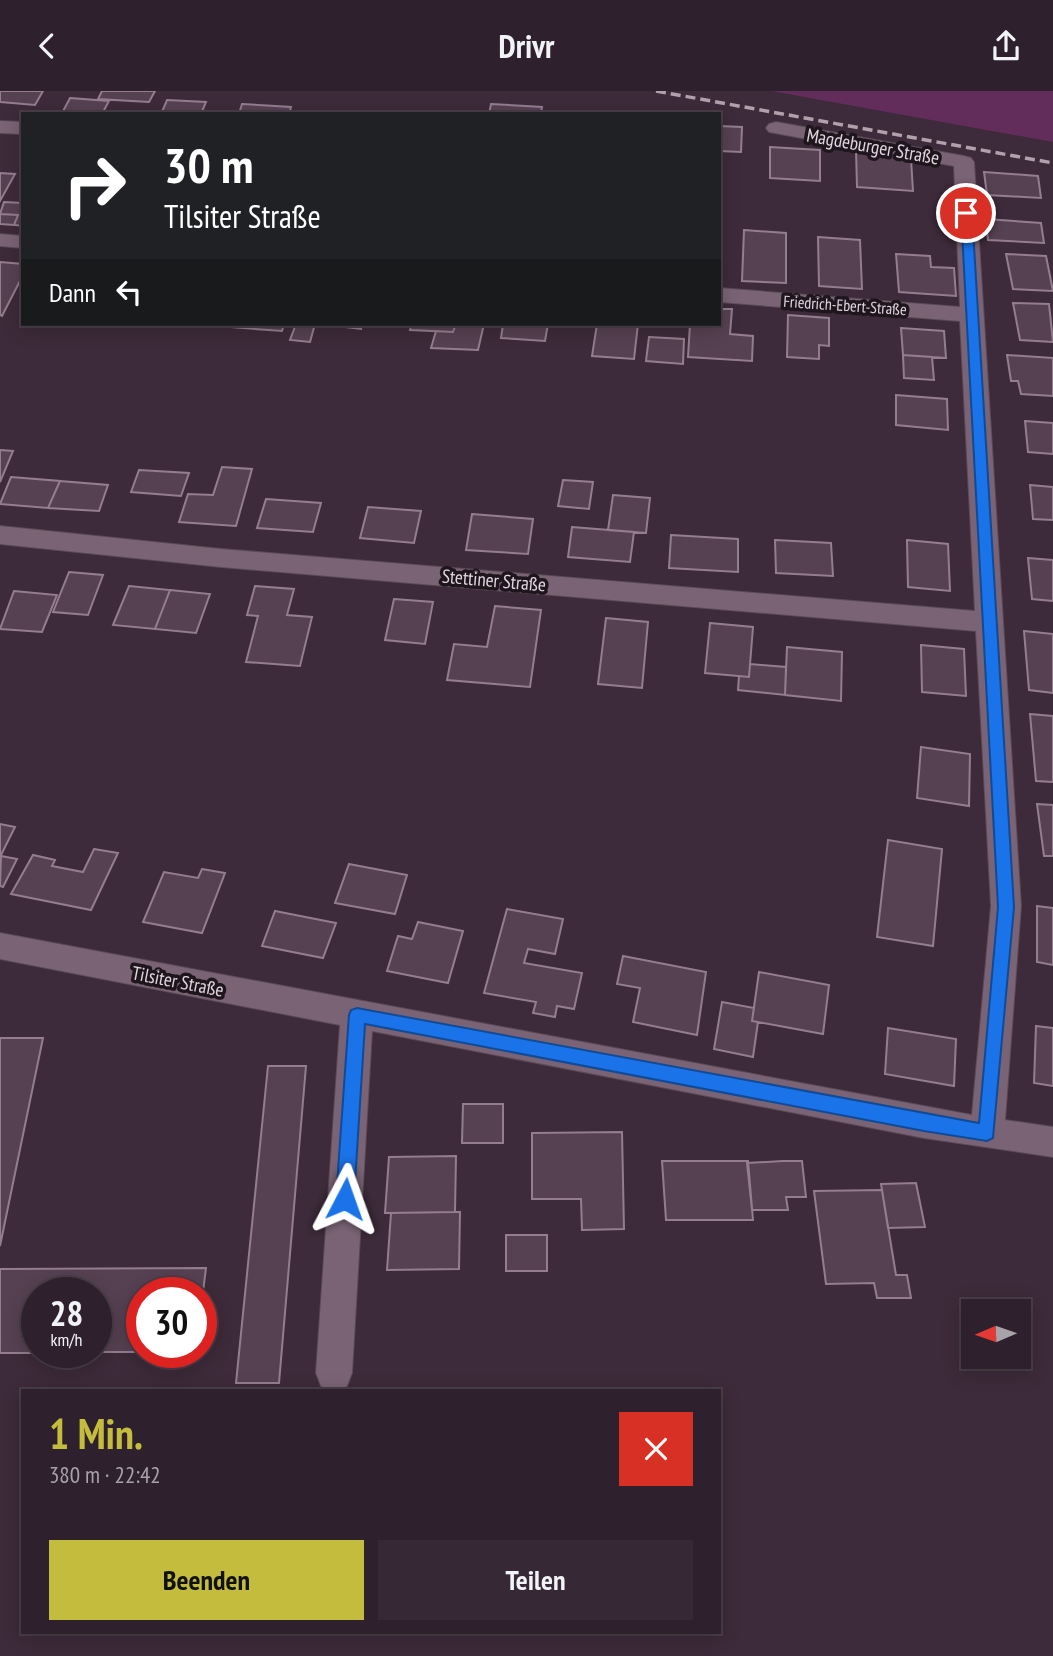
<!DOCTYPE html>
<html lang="de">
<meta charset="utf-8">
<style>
:root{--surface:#2e202c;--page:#362834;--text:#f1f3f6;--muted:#a7a3a9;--line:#493e48;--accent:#c4bc3d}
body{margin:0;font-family:"PT Sans Narrow",sans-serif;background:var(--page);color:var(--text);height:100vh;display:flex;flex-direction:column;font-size:26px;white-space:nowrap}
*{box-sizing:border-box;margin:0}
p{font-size:23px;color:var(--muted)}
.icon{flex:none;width:38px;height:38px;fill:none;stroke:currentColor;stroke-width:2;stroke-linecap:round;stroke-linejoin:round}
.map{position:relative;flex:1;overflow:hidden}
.panel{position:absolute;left:21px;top:1298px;width:700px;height:245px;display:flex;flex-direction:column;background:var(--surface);border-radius:0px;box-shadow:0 4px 18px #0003,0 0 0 2px var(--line)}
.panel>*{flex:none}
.guide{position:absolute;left:21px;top:21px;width:700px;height:214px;border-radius:0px;box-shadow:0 4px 18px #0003,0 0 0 2px var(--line);background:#202124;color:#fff;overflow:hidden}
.needle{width:46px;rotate:268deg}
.buttons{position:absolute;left:961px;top:1208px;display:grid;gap:14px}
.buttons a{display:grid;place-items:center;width:70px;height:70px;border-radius:0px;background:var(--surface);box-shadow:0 4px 18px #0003,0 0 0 2px var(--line);font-size:35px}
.speed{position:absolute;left:21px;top:1186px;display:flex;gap:14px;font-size:35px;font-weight:700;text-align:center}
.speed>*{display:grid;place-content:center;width:91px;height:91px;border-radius:50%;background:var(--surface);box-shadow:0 4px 18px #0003,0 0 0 2px var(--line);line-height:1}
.speed small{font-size:18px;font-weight:400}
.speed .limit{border:10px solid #d22;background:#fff;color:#111}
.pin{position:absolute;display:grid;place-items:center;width:60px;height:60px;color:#fff;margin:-30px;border:4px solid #fff;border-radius:50%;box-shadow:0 2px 7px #0007}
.me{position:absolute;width:77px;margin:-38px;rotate:4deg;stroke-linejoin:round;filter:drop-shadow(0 0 5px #0008)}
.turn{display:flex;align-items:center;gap:24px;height:147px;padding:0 28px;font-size:32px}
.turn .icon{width:91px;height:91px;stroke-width:2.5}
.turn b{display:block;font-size:49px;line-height:60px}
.then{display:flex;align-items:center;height:66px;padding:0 28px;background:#0003;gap:14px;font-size:26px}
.round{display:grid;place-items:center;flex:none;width:74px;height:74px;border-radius:0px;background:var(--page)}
.head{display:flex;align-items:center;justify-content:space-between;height:119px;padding:0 28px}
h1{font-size:42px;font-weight:800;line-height:52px;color:var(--accent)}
.cta{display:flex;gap:14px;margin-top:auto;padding:14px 28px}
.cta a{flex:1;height:80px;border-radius:0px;background:var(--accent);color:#111;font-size:28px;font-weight:800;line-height:80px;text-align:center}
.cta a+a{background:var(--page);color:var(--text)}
header{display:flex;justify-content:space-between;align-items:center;height:91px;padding:0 28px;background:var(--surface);font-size:32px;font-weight:800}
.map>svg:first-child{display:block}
.green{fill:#622d5b}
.building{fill:#564152;stroke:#937d8f;stroke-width:2}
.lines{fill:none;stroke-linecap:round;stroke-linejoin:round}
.minor-casing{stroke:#594956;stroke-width:2}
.minor{fill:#796375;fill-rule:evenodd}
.rail{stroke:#b0a1ad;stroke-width:3.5;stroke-dasharray:10 5;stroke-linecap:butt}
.route{fill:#1a73e8;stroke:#114b97;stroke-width:2}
.labels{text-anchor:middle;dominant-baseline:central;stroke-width:7;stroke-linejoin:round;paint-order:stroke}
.far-street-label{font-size:16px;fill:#e2d5df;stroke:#1f161d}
.street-label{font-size:19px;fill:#e2d5df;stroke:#1f161d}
</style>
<header><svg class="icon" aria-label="back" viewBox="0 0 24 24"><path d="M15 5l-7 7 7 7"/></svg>Drivr<svg class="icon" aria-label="share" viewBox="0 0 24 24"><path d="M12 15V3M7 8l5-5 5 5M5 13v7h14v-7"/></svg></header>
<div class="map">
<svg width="1053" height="1565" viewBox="0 0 1053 1565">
<rect width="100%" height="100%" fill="#3d2a3a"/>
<path class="green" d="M771 0H1053V51Z"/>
<path class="building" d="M0 0H43L35 14 0 11Z
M102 0H155L149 11 98 8Z
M70 7 109 10 102 23 62 22Z
M167 9 206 11 201 23H161Z
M242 13 291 16 289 23H239Z
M491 13 542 16 541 23H489Z
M719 35 742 36 741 61 719 60Z
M770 56 820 59V90L770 87Z
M856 59 911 68 913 100 857 96Z
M984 81 1038 85 1041 107 987 104Z
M0 82 15 83 0 110Z
M4 111 23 112V135L14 134 18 124 0 123Z
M0 123 18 124 14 134 0 133Z
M986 128 1041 132 1044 152 988 149Z
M744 139 786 142V192L742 190Z
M818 146 860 149 862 198 819 195Z
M896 163 930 165 931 176 954 177 956 205 899 201Z
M1006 163 1046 165 1053 200 1013 198Z
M0 171 23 173V184L2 225 0 224Z
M1013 212 1049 213 1053 251 1020 249Z
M719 218H732L730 243 753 245 752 270 688 266 690 233H719Z
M788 224 829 227V255L819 254V268L787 266Z
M231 233H284L282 240 229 236Z
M296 233H315L310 251 290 249Z
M320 233H362L361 238Z
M412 233H456L453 241 410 239Z
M456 233H484L478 259 431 257 436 240 453 241Z
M503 233H548L545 250 501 247Z
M597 233H638L634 268 592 265Z
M901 237 944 240 946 267 903 264Z
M649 246 684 248 683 273 646 270Z
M903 264 932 266 934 289 904 287Z
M1007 264 1053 267V305L1021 303 1018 290H1011Z
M896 304 947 308 948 339 896 334Z
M1025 330 1053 332V363L1028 361Z
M0 359 13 360 0 391Z
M222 376 252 378 236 435 179 431 188 403 213 404Z
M139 379 189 382 181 405 131 401Z
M11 386 60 390 48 417 0 413Z
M563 389 593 391 589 418 558 415Z
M60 390 108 394 99 420 48 417Z
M1030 394 1053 396V429L1033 428Z
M613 404 650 407 646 442 608 439Z
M266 408 321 412 313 441 257 437Z
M368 416 421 420 414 452 360 447Z
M472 423 533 428 528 463 466 459Z
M572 436 634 441 630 471 568 466Z
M671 444 738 448V481L669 477Z
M775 449 831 452 833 485 776 482Z
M907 449 948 453 950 500 908 496Z
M1028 467 1053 469V510L1032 508Z
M69 481 103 484 88 524 53 521Z
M129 495 170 499 155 538 113 534Z
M255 495 294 498 287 524 312 526 300 575 246 571 258 525 247 524Z
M170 499 210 503 196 542 155 538Z
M14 500 57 504 42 541 0 538Z
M394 508 433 511 425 553 385 549Z
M495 515 541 519 530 596 447 589 454 553 487 556Z
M606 527 648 531 642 597 598 593Z
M710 532 753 536 749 586 705 582Z
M1024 540 1053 543V602L1029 599Z
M921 554 964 558 966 605 922 601Z
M787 556 842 561 841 610 785 604Z
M750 573 786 576 785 604 738 599 739 585 749 586Z
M1030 623 1053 625V691L1036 690Z
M921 656 970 663 969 715 917 707Z
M1037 713 1053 714V765H1044Z
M0 733 15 736 0 766Z
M888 749 942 758 933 855 877 846Z
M94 758 118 762 91 819 11 803 33 764 55 769 52 775 83 781Z
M1 765 17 768 3 796 0 795Z
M349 773 407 784 395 823 335 812Z
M202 778 225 782 202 842 143 831 164 781 198 787Z
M1037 815 1053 817V874L1037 871Z
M507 818 563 828 555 863 528 858 524 872 582 882 574 918 557 915 555 926 533 922 536 911 484 902Z
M275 820 336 832 323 867 262 855Z
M418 831 463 840 448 892 387 880 398 845 412 848Z
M623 865 706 881 697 944 633 931 640 897 617 893Z
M759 881 829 894 823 943 752 930Z
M722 911 754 917 752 930 758 931 753 966 714 958Z
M1036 935 1053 937V995L1034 992Z
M888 937 956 948 954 995 885 983Z
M0 947H43L0 1155Z
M268 975H306L279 1292H236Z
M463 1013H503V1052H462Z
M622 1041 624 1138 582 1139 581 1108H532V1042Z
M456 1065 455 1121 385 1122 389 1066Z
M662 1070H748L753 1129H666Z
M783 1070H802L806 1106H786L788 1119H752L747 1072Z
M916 1092 925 1136 888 1137 881 1093Z
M882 1099 896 1184H907L911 1207H877L874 1192 826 1193 814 1100Z
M455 1121H460L459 1178 387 1179 391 1122Z
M506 1144H547V1180H506Z
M206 1177 201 1217V1202H142V1261H96V1202H37V1262H0V1178Z"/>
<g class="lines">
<g class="minor-casing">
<path id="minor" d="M0 30 23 31V43L0 42Z
M776 31 964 65 971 67 974 71 1021 815 1005 1029 1053 1036V1066L924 1047 372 940 352 1282 347 1295 334 1300 321 1295 316 1282 340 934 0 868V842L972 1024 991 815 976 540 221 476 0 453V435L221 458 975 520 960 230 719 211V197L960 216 954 75 769 41 766 37 769 33Z
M0 143 23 145V157L0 155Z"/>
</g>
<use href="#minor" class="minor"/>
<path class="rail" d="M656 0 1053 72"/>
</g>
<path class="route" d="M966 119 972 122 1014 816 993 1047 987 1050 924 1040 365 933 354 1108 352 1114 345 1117 339 1114 336 1108 349 924 351 919 357 917 979 1032 998 816 961 122Z"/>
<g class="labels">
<g class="far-street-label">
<text transform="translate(845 214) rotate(4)">Friedrich-Ebert-Straße</text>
</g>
<g class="street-label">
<text transform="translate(873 55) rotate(10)">Magdeburger Straße</text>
<text transform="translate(494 489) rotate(5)">Stettiner Straße</text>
<text transform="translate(178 890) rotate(11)">Tilsiter Straße</text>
</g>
</g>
</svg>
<div class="buttons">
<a><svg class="needle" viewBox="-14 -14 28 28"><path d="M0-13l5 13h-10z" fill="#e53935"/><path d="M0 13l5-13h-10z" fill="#a7a3a9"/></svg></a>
</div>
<div class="speed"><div>28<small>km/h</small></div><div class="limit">30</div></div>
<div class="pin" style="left:966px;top:122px;background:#d93025"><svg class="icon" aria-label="arrive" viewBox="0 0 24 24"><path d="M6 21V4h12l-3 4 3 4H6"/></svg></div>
<svg class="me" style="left:345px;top:1108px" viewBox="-20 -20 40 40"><path d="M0-17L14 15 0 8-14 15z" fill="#1a73e8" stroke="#fff" stroke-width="4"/></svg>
<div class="guide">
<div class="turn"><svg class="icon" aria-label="right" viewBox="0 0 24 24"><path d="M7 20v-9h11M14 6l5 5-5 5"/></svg><div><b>30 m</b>Tilsiter Straße</div></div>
<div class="then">Dann<svg class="icon" aria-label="left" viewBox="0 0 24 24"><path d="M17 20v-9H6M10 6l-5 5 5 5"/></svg></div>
</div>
<section class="panel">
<div class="head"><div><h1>1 Min.</h1><p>380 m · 22:42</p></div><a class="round" style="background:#d93025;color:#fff"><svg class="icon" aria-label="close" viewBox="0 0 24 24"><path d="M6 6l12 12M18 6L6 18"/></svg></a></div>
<div class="cta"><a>Beenden</a><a>Teilen</a></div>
</section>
</div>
